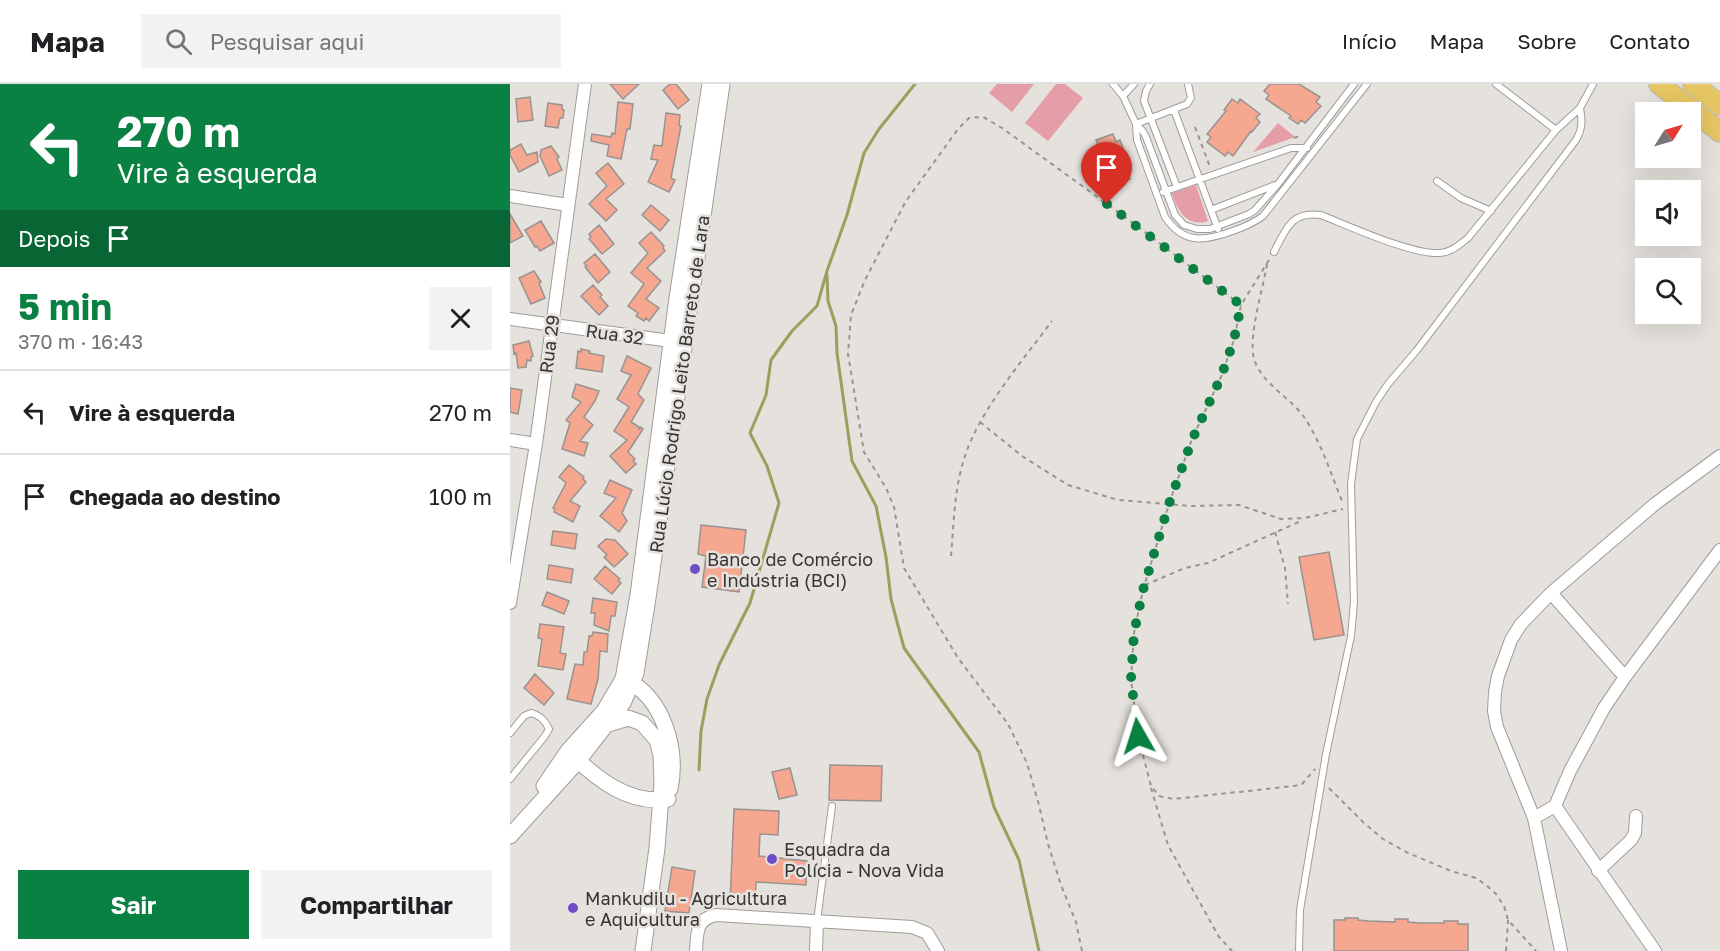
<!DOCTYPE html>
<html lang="pt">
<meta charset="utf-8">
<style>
:root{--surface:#fff;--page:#f2f2f2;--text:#202124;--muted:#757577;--line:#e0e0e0;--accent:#0b8043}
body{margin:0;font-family:"Golos Text",sans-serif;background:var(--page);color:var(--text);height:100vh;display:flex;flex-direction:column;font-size:22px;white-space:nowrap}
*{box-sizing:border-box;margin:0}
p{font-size:20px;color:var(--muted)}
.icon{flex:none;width:33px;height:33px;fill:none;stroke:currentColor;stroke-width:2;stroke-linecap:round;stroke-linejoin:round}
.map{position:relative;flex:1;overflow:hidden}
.side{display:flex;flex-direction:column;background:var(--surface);width:510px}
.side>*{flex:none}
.top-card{background:#0b8043;color:#fff;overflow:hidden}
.needle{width:39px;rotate:53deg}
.tools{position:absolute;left:1125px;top:18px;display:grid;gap:12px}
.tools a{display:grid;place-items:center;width:66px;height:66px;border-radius:0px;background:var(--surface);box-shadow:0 6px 24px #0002;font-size:30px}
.pin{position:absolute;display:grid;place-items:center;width:51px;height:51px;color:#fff;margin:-62px -26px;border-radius:50% 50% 50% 0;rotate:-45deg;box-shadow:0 0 6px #0007}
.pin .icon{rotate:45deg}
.me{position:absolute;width:66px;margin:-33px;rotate:354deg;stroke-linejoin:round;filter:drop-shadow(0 0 4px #0008)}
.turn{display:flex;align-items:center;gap:21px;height:126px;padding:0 18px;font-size:27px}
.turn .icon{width:78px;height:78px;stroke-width:2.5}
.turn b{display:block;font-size:42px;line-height:51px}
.then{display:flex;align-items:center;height:57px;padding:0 18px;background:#0003;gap:12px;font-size:22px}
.round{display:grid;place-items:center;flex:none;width:63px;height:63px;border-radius:0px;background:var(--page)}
.summary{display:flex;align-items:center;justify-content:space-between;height:102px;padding:0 18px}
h1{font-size:36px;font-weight:700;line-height:45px;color:var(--accent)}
.primary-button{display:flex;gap:12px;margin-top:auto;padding:12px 18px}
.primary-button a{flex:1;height:69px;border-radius:0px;background:var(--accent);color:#fff;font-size:24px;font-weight:700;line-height:69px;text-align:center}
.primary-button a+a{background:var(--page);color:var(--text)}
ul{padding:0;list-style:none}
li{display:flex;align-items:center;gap:18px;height:84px;padding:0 18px;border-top:2px solid var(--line)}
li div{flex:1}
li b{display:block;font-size:22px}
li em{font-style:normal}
header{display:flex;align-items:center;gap:36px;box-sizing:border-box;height:84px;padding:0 30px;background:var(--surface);border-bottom:2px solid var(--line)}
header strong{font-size:28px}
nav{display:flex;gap:33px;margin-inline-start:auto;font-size:21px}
.search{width:420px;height:54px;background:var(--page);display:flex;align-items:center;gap:15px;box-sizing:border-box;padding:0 21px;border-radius:0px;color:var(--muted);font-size:22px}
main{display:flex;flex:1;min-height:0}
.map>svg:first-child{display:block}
.green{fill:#e59ea7}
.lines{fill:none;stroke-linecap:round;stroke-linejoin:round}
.stream{stroke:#98a15d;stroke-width:3}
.building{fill:#f5a790;stroke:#989391;stroke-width:1.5}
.service-casing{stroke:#a09c98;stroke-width:8}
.minor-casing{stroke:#a09c98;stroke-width:14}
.tertiary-casing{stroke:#a09c98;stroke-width:17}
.trunk-casing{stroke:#bfbebe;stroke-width:22}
.path{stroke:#979491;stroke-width:2;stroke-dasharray:4.5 4.5;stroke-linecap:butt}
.service{stroke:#fff;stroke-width:6}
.minor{stroke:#fff;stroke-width:12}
.tertiary{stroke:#fff;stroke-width:15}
.trunk{stroke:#e6c663;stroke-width:20}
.route{stroke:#0b8043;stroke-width:10;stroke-dasharray:0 18}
.poi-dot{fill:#6e4dc6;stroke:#e5e1dd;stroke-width:2}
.labels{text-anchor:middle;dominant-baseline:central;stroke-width:5;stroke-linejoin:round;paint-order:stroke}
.street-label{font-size:18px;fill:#373534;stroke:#e5e1dd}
.poi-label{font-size:18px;fill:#373534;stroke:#e5e1dd;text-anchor:start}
</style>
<header>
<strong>Mapa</strong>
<div class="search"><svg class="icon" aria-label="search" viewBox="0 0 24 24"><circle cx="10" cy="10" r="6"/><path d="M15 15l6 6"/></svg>Pesquisar aqui</div>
<nav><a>Início</a><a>Mapa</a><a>Sobre</a><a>Contato</a></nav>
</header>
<main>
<section class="side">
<div class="top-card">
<div class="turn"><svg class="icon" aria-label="left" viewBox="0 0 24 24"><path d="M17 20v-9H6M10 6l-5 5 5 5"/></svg><div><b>270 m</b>Vire à esquerda</div></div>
<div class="then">Depois<svg class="icon" aria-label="arrive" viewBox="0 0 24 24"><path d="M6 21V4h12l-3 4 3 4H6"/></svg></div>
</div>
<div class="summary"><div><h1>5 min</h1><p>370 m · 16:43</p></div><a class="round"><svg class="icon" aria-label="close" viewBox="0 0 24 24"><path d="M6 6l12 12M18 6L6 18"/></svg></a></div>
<ul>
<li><svg class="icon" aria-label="left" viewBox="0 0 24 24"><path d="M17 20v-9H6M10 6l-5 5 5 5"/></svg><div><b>Vire à esquerda</b></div><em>270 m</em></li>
<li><svg class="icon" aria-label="arrive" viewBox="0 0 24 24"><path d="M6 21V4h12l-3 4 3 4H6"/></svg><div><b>Chegada ao destino</b></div><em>100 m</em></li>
</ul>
<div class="primary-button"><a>Sair</a><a>Compartilhar</a></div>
</section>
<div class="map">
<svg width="1210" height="867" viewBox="0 0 1210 867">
<rect width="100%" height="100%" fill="#e5e1dd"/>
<path class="green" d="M487 0H524L502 28 479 9Z
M546 0H555L573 14 538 57 515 39Z
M768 39 785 53 743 68Z
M686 101 698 137C677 144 667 126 662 109Z"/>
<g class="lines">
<path class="stream" d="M317 191 318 217 326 242 327 269 342 377 366 422 376 473 381 515 394 564 469 668 484 723 509 776 529 867
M189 686 191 647 197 615 209 581 240 519 269 419 257 382 240 349 256 311 261 276 282 247 307 222 317 187 337 131 354 69 369 45 405 0"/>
</g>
<path class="building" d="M100 0H129L113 15Z
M160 0H166L179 16 168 25 153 6Z
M760 0H789L810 13 806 18 811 22 795 39 791 36 788 40 779 34 781 32 756 15 759 11 754 7Z
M20 13 23 36 8 38 6 15Z
M722 15 728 19 730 15 750 30 746 34 750 38 742 48 741 47 723 72 718 68 715 72 697 58 701 53 697 50 716 27 714 26Z
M108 18 123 20 120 45H117L111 75 97 72 99 61 81 57 82 50 101 53 102 49 105 50Z
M38 19 52 21V25L54 26 53 34H50L48 44 35 42Z
M156 29 170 31 169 42H171L161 94 165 96 159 108 138 98 148 76 141 75 144 61 152 62Z
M603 50 606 58 610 56 618 78 614 80 620 95 604 101 598 86 587 90 579 69 590 65 586 56Z
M11 60 17 71 27 68 28 78 9 88 0 71V66Z
M41 62 49 73 47 75 52 86 39 92 30 72 31 66Z
M98 79 114 100 96 115 107 126 96 137 79 120 97 102 86 89Z
M141 121 159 136 150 147 132 131Z
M0 130 13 152 0 159Z
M31 137 44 159 30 167 27 162 25 163 15 146Z
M89 141 104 160 92 170 79 155 81 153 79 150Z
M141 148 154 162 153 164 155 167 137 184 151 197 136 215 149 224 139 237 136 234 134 237 126 232 128 229 118 222 134 200 121 189 138 169 129 159Z
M85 170 100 188 88 199 75 183 77 182 74 179Z
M24 187 31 198 29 199 35 214 21 220 9 194Z
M83 201 92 211 90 213 98 222 89 231 71 212Z
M19 257 23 272 21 273V277L17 276 16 283 8 284 6 269 4 270 3 261Z
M71 265 80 267 79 269 94 272 92 288 66 284 68 267 71 268Z
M117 272 141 284 128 310 134 316 121 338 129 343V345L131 343 133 345 118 368 125 375 123 377 126 380 116 389 100 372 117 356 104 347 119 323 107 315 121 291 111 287Z
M66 300 89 307 85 317 74 333 83 341 70 357 78 359 74 372 52 365 60 339 56 336 71 318 62 313Z
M0 304 12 306 8 330 0 328Z
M59 381 74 393 73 395 76 398 60 417 70 422 63 438 44 428 45 425 43 424 56 399 49 393Z
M100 396 122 406 112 429 117 437 109 448 90 432 106 414 94 409Z
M191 441 236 446 229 508 192 503 196 472 188 470Z
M43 447 67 450 65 465 41 461Z
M96 455 105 456 118 470 104 483 94 473 97 471 88 462Z
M819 468 834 551 804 556 789 473Z
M39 481 63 485 61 499 37 495Z
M95 482 110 495 108 497 111 499 102 510 84 495Z
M37 508 59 517 54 530 32 521Z
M83 514 107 518 105 532H101L99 547 84 541 85 529H81Z
M30 540 54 543 50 569 56 570 53 586 28 582 32 555 28 554Z
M83 548 98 550 97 568 90 567 88 595 81 620 57 615 65 580 73 581 74 568H77L79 552H82Z
M25 590 44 609 34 621 14 604Z
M320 681 372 682 371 717 319 716Z
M280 684 287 711 269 715 262 688Z
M224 725 269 727 268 751 250 750 249 772 297 777 296 801 246 798 245 822 220 820Z
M162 783 185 787 179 829 155 827Z
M835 834H848V836L859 837 885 838V835H898V838L909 839H934V837H948V840H958V867H824V836H835Z"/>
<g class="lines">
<g class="service-casing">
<path id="service" d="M603 0 613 12 626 40 627 56 655 133C674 161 695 157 723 147 734 143 744 139 753 132L857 0
M640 0 636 7 634 17 667 103
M986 0 1046 46
M613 12 624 0
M664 26 708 145
M626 40 632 46 636 53 665 131 674 141 687 145H700L739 130 745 126 768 100 844 0
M626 40 677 20 681 14 678 0
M927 97 951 114 981 127
M653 108 781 64H797
M701 126 765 101
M764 168C776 145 781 127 811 131 839 142 902 171 930 169 942 168 949 161 958 154L1046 46 1070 24 1083 0
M0 649 14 632 21 629C30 631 35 636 39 645L35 652 0 695
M307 837 322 722
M789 867 790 826 816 670 841 552 844 518 841 400 847 355 866 318 878 300 907 266 1066 56C1073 44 1072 36 1070 24"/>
</g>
<g class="minor-casing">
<path id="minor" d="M0 112 58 121
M0 235 168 258
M0 356 26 360
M1041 509 1115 593
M0 519 26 360 75 0
M1045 722 1145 867
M1024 734 1045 722 1060 687 1094 624 1115 593 1210 466
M1088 787 1121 756 1125 749 1126 732
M186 867C187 849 186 834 207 831L402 843 417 849 428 867
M306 867 307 837
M1051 867 1024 734 987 643 984 627 985 608 988 592 1001 556 1011 540 1041 509 1145 420 1210 372"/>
</g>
<g class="tertiary-casing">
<path id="tertiary" d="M116 596C154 614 168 666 160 705
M98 640 118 634 132 639 147 656 151 671 152 699 147 764 133 867
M61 670C87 695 119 721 158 715
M34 702 58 667 94 627 113 595 128 511 167 214 200 0
M0 752 68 677 113 619 126 589 138 514 212 0"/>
</g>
<g class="trunk-casing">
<path id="trunk" d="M1149 0 1210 48
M1183 0 1210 21"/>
</g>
<path class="path" d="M685 43 700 83
M784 54 792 51
M759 176 731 221 724 256 711 293 682 355 659 420 633 506 624 549 621 595 628 652 641 702 649 712 663 715 784 702 792 700 805 685
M757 180C753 206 738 251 744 275 751 299 780 313 794 333 811 358 821 390 832 417
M470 338 512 372 558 401 608 416 681 422 729 421 771 435 795 434 833 425
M765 448 775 484 778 520
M441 472C444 439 444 404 455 372 470 326 513 276 542 237
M635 501 675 484 698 479 793 436
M641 704 658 761 709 853 722 867
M819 704 854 739 873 755 896 768 941 787 966 794 976 801 986 810 994 822 998 836 1026 867
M572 867 566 838 551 801 538 760 529 721 517 679 498 640 448 574 394 484 384 423 376 404 354 368 338 270 341 231 355 196 396 117 448 45 459 34 473 33 492 44 615 133 731 221
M996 867 998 836"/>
<use href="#service" class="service"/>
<use href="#minor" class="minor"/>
<use href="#tertiary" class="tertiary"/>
<use href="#trunk" class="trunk"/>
</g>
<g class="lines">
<path class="route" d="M597 120 731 221 724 256 711 293 682 356 659 420 633 506 624 549 621 595 628 652"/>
</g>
<g class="poi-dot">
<circle cx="185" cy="485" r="6"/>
<circle cx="262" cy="775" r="6"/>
<circle cx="63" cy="824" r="6"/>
</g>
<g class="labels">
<g class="street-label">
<text transform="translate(105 250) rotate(8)">Rua 32</text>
<text transform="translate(39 260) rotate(-83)">Rua 29</text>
<text transform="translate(169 300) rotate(-82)">Rua Lúcio Rodrigo Leito Barreto de Lara</text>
</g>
<g class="poi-label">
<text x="197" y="475">Banco de Comércio<tspan x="197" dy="21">e Indústria (BCI)</tspan></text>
<text x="274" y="765">Esquadra da<tspan x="274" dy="21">Polícia - Nova Vida</tspan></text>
<text x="75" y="814">Mankudilu - Agricultura<tspan x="75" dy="21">e Aquicultura</tspan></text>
</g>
</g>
</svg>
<div class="tools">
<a><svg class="needle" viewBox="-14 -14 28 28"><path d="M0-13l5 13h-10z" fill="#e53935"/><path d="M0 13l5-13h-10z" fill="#757577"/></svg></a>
<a><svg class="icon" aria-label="sound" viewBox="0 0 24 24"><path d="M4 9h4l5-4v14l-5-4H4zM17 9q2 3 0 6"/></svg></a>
<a><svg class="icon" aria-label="search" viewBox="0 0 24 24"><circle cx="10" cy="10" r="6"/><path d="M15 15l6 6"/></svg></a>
</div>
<div class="pin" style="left:597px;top:120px;background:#d93025"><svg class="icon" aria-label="arrive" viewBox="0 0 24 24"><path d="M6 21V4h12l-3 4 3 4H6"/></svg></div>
<svg class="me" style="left:628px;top:652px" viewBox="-20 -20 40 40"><path d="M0-17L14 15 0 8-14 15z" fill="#0b8043" stroke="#fff" stroke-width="4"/></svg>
</div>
</main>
